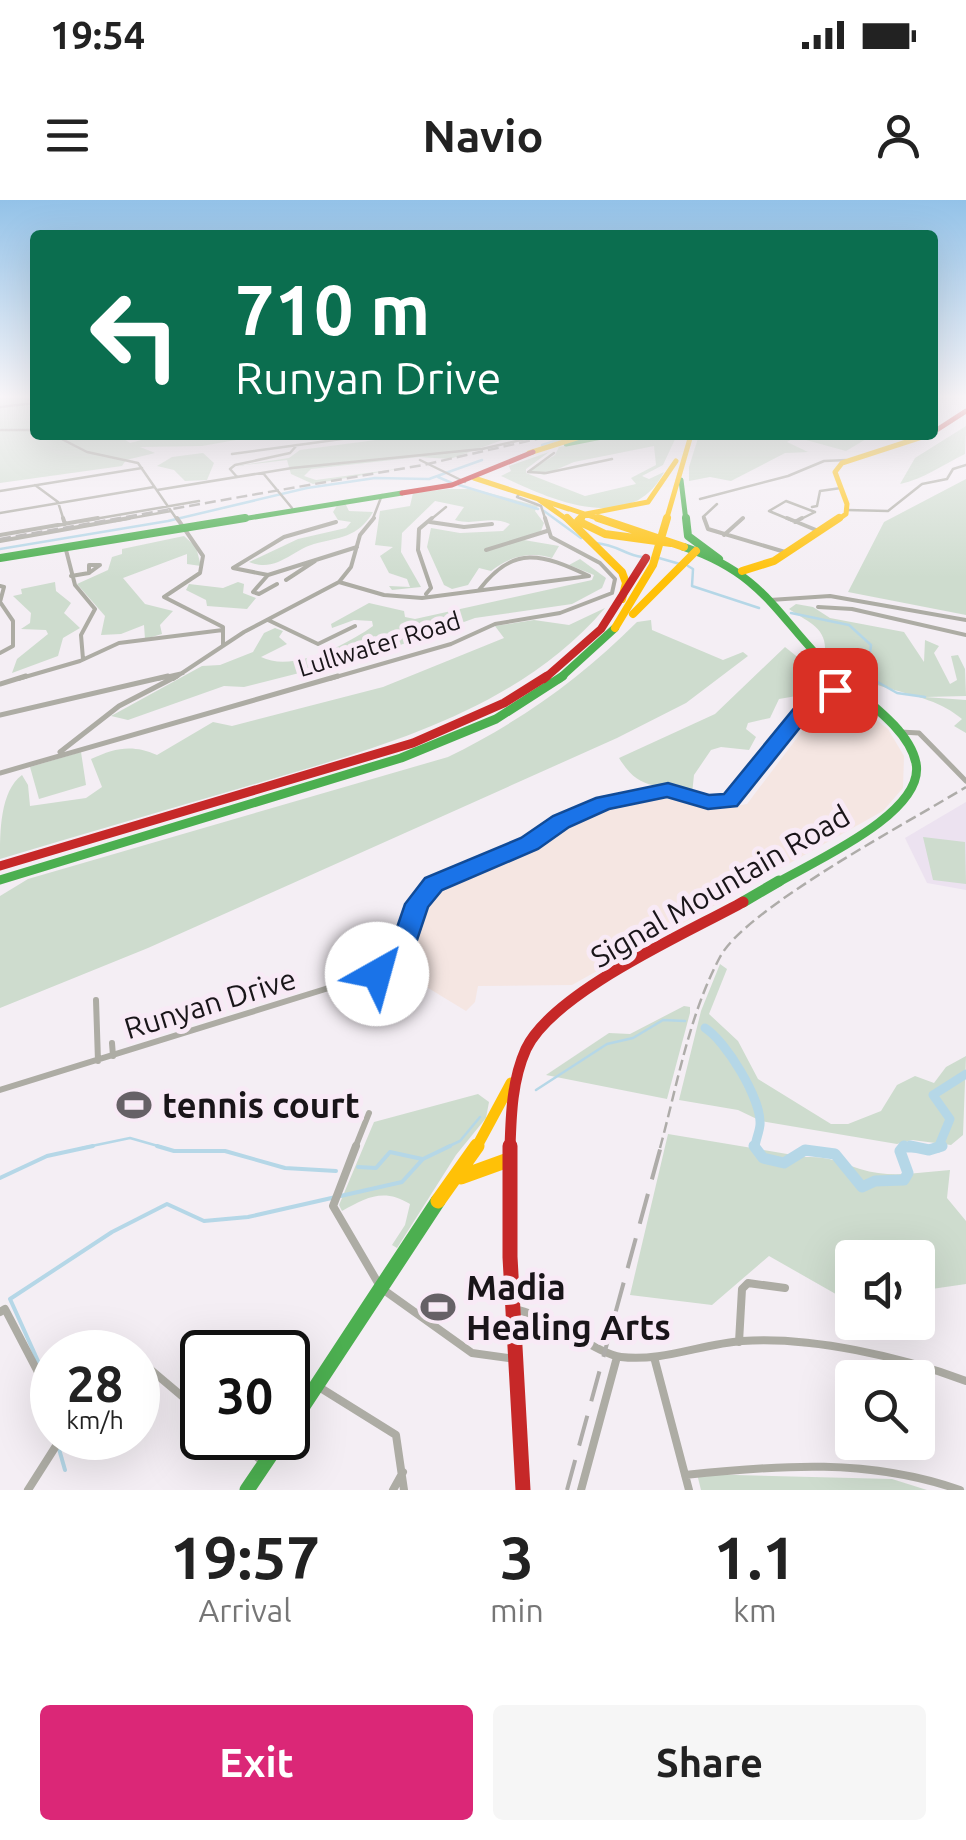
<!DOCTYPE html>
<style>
:root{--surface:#fff;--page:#f6f6f6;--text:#222;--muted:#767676;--accent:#db2777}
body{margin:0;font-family:Ubuntu,sans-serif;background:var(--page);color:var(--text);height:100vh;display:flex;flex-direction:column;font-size:38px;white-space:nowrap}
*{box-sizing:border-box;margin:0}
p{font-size:32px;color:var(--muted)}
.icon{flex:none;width:55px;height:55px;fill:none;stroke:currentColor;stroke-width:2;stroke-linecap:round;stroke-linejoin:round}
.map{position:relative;height:1290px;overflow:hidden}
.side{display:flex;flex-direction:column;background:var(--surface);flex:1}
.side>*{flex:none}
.guide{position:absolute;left:30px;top:30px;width:908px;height:210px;border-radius:10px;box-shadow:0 10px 40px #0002;background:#0b6e4f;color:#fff;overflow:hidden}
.controls{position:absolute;left:835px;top:1040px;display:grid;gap:20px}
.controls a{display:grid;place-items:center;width:100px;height:100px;border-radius:10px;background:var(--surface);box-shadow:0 10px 40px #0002;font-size:50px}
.speed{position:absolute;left:30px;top:1130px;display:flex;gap:20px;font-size:50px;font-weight:700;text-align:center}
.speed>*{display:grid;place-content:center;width:130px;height:130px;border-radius:50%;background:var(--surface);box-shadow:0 10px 40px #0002;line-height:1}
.speed small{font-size:25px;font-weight:400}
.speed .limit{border:5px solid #111;border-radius:15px;background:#fff;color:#111}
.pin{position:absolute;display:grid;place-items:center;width:85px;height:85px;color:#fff;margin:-42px;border-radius:20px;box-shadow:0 5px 15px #0006}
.me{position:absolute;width:110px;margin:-55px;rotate:38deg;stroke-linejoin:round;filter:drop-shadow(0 0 8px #0008)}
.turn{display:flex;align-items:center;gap:35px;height:210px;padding:0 40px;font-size:45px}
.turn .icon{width:130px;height:130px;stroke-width:2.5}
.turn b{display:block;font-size:70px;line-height:85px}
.eta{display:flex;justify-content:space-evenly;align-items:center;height:170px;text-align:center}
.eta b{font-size:60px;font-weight:700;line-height:70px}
.button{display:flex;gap:20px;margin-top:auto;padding:20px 40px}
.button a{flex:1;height:115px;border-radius:10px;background:var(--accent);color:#fff;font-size:40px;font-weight:700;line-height:115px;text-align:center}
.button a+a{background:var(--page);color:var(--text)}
.status{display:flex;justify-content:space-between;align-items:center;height:70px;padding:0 50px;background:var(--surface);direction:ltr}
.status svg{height:28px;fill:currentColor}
header{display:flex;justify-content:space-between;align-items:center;height:130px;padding:0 40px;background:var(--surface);font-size:45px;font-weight:700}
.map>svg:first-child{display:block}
.industrial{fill:#f5e6e2}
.education{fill:#ece2f0}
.green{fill:#cedcce}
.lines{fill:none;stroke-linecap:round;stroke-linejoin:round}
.stream-far1{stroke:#b5d7e7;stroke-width:2.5}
.stream{stroke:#b5d7e7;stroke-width:4}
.river-far1{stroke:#b5d7e7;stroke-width:9}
.river{stroke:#b5d7e7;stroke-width:11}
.street-far4{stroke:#adaca4;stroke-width:2.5}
.street-far3{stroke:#adaca4;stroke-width:4}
.street-far2{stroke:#adaca4;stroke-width:5}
.street-far1{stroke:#adaca4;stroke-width:6}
.street{stroke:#adaca4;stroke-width:8}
.fast-far4{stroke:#4caf50;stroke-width:5}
.fast-far3{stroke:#4caf50;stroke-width:8}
.fast-far2{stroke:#4caf50;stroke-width:9}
.fast-far1{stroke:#4caf50;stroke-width:11}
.fast{stroke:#4caf50;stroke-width:15}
.slow-far3{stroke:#ffc107;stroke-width:5}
.slow-far2{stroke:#ffc107;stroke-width:8}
.slow-far1{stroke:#ffc107;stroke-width:11}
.slow{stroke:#ffc107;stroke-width:15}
.jam-far4{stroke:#c62828;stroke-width:5}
.jam-far3{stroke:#c62828;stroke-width:8}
.jam-far2{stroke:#c62828;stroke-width:9}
.jam-far1{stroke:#c62828;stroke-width:11}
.jam{stroke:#c62828;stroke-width:15}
.rail-far1{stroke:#aeaca9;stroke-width:2.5;stroke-dasharray:11 5;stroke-linecap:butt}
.rail{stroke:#aeaca9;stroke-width:4;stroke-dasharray:31 15;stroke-linecap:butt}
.route{fill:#1a73e8;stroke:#114b97;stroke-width:2.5}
.labels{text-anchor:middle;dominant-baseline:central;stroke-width:10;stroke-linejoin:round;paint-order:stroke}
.far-street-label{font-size:25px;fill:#191519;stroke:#f8eaf6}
.street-label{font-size:30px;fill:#191519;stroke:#f8eaf6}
.near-poi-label{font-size:35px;font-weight:bold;fill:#191519;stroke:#f8eaf6;text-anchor:start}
</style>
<div class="status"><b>19:54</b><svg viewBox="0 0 49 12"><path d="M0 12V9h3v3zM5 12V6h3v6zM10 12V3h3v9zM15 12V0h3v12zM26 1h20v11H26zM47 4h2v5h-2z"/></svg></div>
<header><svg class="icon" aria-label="menu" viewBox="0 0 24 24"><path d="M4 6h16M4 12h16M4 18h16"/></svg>Navio<svg class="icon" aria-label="person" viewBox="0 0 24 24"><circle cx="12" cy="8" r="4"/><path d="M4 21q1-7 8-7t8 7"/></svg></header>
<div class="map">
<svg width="966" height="1290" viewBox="0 0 966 1290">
<rect width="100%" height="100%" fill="#f4eef4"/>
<path class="industrial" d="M840 491 888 529 904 556 903 588 883 611 572 785 478 786 475 802 466 811 415 780 410 771 419 751 409 750 424 698 433 690 529 649 587 613 617 603 657 595 718 609 747 604 825 501Z"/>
<path class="education" d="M966 602V690L927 683 905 638Z"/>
<path class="green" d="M0 197H35V202L13 205 35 203V235H118L130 243 160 235H265L202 246 140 247 155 253 126 260 122 266 0 283V208L10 205 0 206Z
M966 226 965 254C942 265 924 279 900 284L915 258Z
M413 235H516L450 259 419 257 311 269 304 276 316 280 403 268 313 284 291 274 287 260 236 266 289 258 300 250Z
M621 235H677L663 265 642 276 649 279 664 272C631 337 549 299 501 276L511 271 509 266 549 252 526 269V273L585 296 636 284 631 278 656 265 654 246 574 262 544 275 529 271 555 255 559 247Z
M699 235H873L846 251 795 237 787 242 808 252 785 253 731 281 710 277 689 281V267Z
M203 253 214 263 207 280 185 281 174 270 157 266 172 257Z
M966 279V415L848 392 884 322Z
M448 289H474L538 306 535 311 544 323 541 331 524 340 559 346 552 358C530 351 508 357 491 371L479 368 468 385 452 389 444 385 427 347 431 328 460 333 503 331 510 324C490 315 475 326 455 320L464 307 435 301 402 333 401 352 421 387 392 390 389 386 410 387 407 379 389 373 380 356 393 347 375 345 380 311 410 306 413 293Z
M345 303 349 311 373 312C358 338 339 337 314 344 290 351 277 373 249 362L298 339 346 328 351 322 338 320 333 312 338 304Z
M184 336 196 347 201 366 187 364V354L123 378 145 404 173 411 160 425 162 434 145 439 144 425 121 434 101 435 105 416 77 384 108 370 112 357 122 354V349Z
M580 359 606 378 602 388 572 404 475 418 378 453 244 487 224 486 128 520 111 516 202 466 220 465 253 452 264 433 275 428 283 431 279 437 287 444 261 457C293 473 348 444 373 426L372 421 354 420 332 428 331 424 369 403 404 411 405 417 415 419 592 380 594 375 569 365Z
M55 382 56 391 71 403 64 413 80 428 63 438 58 456 12 473 17 459 48 434 46 430 21 429 30 423 31 413 13 396 22 394 21 389Z
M238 382 244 384 243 393 256 398 247 409 207 406 206 400 186 390 189 384 223 388Z
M796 404 813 407 830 418 904 432 924 462 925 440 939 446 934 453 950 484 957 480 951 456 958 455 965 469 966 496 925 497 966 500V533L954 526 962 519C923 485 859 496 825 452 827 426 805 421 789 409Z
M605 408C515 514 369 550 241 588 161 611 80 635 0 659 0 632 0 591 22 575L28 585 30 606 86 598 102 587 91 559C115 548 132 544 157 555L213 522 232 526 383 487 504 438 495 426 534 420 569 425Z
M651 420 652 430 723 460 743 452 748 456 686 503 617 538 148 748 0 808V696L28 679 448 557C521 521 580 479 637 422Z
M785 447 825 479 808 494 779 499 770 518 748 523 746 529 756 537 749 550 721 547 711 550 694 575 692 594C657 580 642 595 619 558L715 514Z
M81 552 86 585 39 599 30 567Z
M923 637 965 642 966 684 933 680Z
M720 764 727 769 709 814 738 841 758 879 831 924H848L881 911 897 885 915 876 934 883 946 867 966 856 963 935 951 945 912 940 897 944 761 921 738 910 679 900 701 811Z
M684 806 690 807V813L667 899 546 875 609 833 630 834Z
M478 894 489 902 486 918 456 955 397 1048 392 1045 405 1025 410 1004C384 988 367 997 342 1011L339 1005 374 922Z
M668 934 805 957C827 956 840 962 860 969 891 979 920 972 950 970L947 998 966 1021V1084L918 1091V1058H852V1097H841L769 1056 712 1105 630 1095Z
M697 1274 892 1279 927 1290H701Z"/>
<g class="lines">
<path class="stream-far1" d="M542 245 574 235
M438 277 452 283
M459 285 538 309
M544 311 581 338
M596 343C618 345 625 355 642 357
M0 349 168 321 307 288 375 278 429 279 482 260
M659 358 680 364
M688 366 693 369 692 386 759 408
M791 413 849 425 871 445 867 476 897 493 925 497
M536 890 607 844 633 838 663 820 685 821
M82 948 130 938 165 948
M445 948 460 941 480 917"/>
<path class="stream" d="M157 946 174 951H225L285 968 336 971
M358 967 376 968 390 952 422 959
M0 978 47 956 93 946
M47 1181 10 1099 112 1032 167 1004 204 1021 248 1017 402 982 423 959 450 946
M59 1249 65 1270"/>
<path class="river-far1" d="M705 828C726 841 762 900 760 925 759 934 755 941 755 948
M902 948H922
M938 948 950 919 933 895 966 874"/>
<path class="river" d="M754 946 763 958 784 963 805 950 835 954 862 987 875 981 904 980 908 973 900 951 904 946
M910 946 929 950 942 946"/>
<path class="street-far4" d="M28 200 35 198
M0 207 35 203
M0 230H35
M54 235 87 252 138 263 178 321
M750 237 767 235
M554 253 528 272 546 273 612 259
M232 254 371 235
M420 260 465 282
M263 273 292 308
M237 277 230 269 235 265 290 253 297 245
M35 285 58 302 64 321
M157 290 292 268 482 249 543 235
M0 291 142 268
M520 293 517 297 541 306 546 321
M700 299 788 276 824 261 846 260
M812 307 817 306 820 291 841 288
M847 310 888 311 922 284 947 279 953 269 966 265
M0 313 154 287
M83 321 199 301
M115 321 171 311
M372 321 382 295
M429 321 446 307
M705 321 703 317 717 304
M740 321 743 318
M793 321 769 311 786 301 815 312
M797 321 815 312"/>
<path class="street-far3" d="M63 318 65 324
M177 318 203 356 200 373 164 397 223 427V446
M704 318 708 329 785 352
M787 318 816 330
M336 322 284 337 233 368 268 375 357 347
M430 322 464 327 492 324
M795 322 802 318
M0 335 98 318
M724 335 743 318
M0 341 129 318
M65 346 75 385 95 409 81 435 83 459
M486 350 547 331
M89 365H100L89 373Z
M268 375 253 392 259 394 277 384
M71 376 89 373
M286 380 315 361
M339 382 384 395 422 398 589 376C542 354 514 344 479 390
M0 386 4 387 0 402 13 421V446L0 453
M426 394 431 388 418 350 419 329 432 318
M770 400 830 396 966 420
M818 407 852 409 966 435
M268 420 318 444 355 426
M18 479 80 461 119 443 223 430
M157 479 183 473
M173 479 244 432 339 382 351 367 360 335 374 318
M329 479 451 444 495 424 560 413 612 393 615 379 600 363 551 337 545 318"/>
<path class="street-far2" d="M0 484 26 476
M0 515 168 476
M900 532 919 533 966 581
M60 552 119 506 177 476
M0 573 338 476
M435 684C459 669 487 663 513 651 561 630 601 595 654 590 680 588 703 604 730 601L811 502 846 485"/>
<path class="street-far1" d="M96 800 98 861
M112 843 113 856
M0 890 377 773C412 749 404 703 439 681
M355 948 369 913"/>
<path class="street" d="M356 946 333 1006 381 1088 472 1153 515 1159
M518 1110C552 1118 598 1154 621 1157 662 1162 702 1144 742 1141 810 1136 903 1157 966 1181
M0 1112 5 1109 52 1199
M739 1142 742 1089 748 1083 785 1088
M654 1157 689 1290
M138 1159 202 1213
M319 1187 396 1235 404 1290
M233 1238 262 1261
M685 1275C780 1265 869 1258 960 1290
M28 1290 61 1238
M393 1290 403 1272
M581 1290 617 1157"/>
<path class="fast-far4" d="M566 244 612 235
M681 280 686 321
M230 321 402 293"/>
<path class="fast-far3" d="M686 318 688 336 719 359
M684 347C770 376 779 423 841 479
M0 358 245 318
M559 479 615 428"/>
<path class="fast-far2" d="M0 680 401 558 496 519 563 476
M775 684C812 662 926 613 916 563 909 528 863 499 838 476"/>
<path class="fast-far1" d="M743 702 779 681"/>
<path class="fast" d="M288 1229 438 1001
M247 1290 282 1238"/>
<path class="slow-far3" d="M529 253 586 235
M474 278 569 309
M538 299 569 321
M564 307 605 321
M578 321 586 314 648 302 676 261
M666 321 691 235
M836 321 846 314 847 304 835 272 842 263 928 235"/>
<path class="slow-far2" d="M567 318 622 372 626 383 622 399
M581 318 578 321 605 334 671 343
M598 318 684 347
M742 371 774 361 839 318
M633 414 696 351
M615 428 653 365 667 318"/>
<path class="slow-far1" d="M476 948 511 883"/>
<path class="slow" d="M461 977 508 960
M438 1001 477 946"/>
<path class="jam-far4" d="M932 233 966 211
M402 293 452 285 533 252"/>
<path class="jam-far3" d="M544 479 601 429 646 358"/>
<path class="jam-far2" d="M0 666 413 543 504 503 547 476"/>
<path class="jam-far1" d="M510 948C511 915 512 880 526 849 553 792 687 733 743 702"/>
<path class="jam" d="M510 946V1057L523 1290"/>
<path class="rail-far1" d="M0 339 423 265 554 235
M660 948C677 886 689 815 720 757 746 708 911 621 966 587"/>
<path class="rail" d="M567 1290 661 946"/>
</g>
<linearGradient id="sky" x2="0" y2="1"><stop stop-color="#93c2e8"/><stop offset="0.52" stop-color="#faf7fa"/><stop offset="1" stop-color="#faf7fa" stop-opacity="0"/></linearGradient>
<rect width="966" height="378" fill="url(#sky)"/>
<path class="route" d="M828 486 844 490 810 515 737 606 708 609 667 597 609 609 569 627 538 649 442 690 428 707 410 761 386 781H368L364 774 390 748 405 704 425 678 521 638 553 616 596 598 668 583 709 595 724 594 796 506Z"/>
<defs>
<g id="stadium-bare" transform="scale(2.7)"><path d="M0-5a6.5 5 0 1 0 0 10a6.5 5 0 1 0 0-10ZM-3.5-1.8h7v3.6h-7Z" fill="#666166" stroke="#f8eaf6" stroke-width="2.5" paint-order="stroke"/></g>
</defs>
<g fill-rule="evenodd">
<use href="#stadium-bare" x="134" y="905"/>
<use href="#stadium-bare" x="438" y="1107"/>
</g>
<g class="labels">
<g class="far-street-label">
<text transform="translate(379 444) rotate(-17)">Lullwater Road</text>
</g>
<g class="street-label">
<text transform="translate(720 686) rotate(-30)">Signal Mountain Road</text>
<text transform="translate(210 803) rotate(-17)">Runyan Drive</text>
</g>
<g class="near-poi-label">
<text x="162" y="905">tennis court</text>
<text x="466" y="1087">Madia<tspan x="466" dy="40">Healing Arts</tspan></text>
</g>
</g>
</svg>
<div class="controls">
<a><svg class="icon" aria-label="sound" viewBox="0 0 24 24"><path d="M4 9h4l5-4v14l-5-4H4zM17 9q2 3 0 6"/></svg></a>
<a><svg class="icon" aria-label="search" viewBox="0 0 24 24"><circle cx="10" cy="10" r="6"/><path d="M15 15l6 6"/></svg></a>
</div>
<div class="speed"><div>28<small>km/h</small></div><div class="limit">30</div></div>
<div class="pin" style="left:835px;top:490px;background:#d93025"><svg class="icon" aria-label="arrive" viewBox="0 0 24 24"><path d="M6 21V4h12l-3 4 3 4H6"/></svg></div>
<svg class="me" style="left:377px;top:774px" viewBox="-20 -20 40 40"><circle r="19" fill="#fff"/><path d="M0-13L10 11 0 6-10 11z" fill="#1a73e8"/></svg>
<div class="guide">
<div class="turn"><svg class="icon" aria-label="left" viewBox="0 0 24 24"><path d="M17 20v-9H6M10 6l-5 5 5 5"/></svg><div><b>710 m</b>Runyan Drive</div></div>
</div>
</div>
<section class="side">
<div class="eta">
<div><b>19:57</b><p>Arrival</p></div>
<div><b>3</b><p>min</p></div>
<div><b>1.1</b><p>km</p></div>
</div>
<div class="button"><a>Exit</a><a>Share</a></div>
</section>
